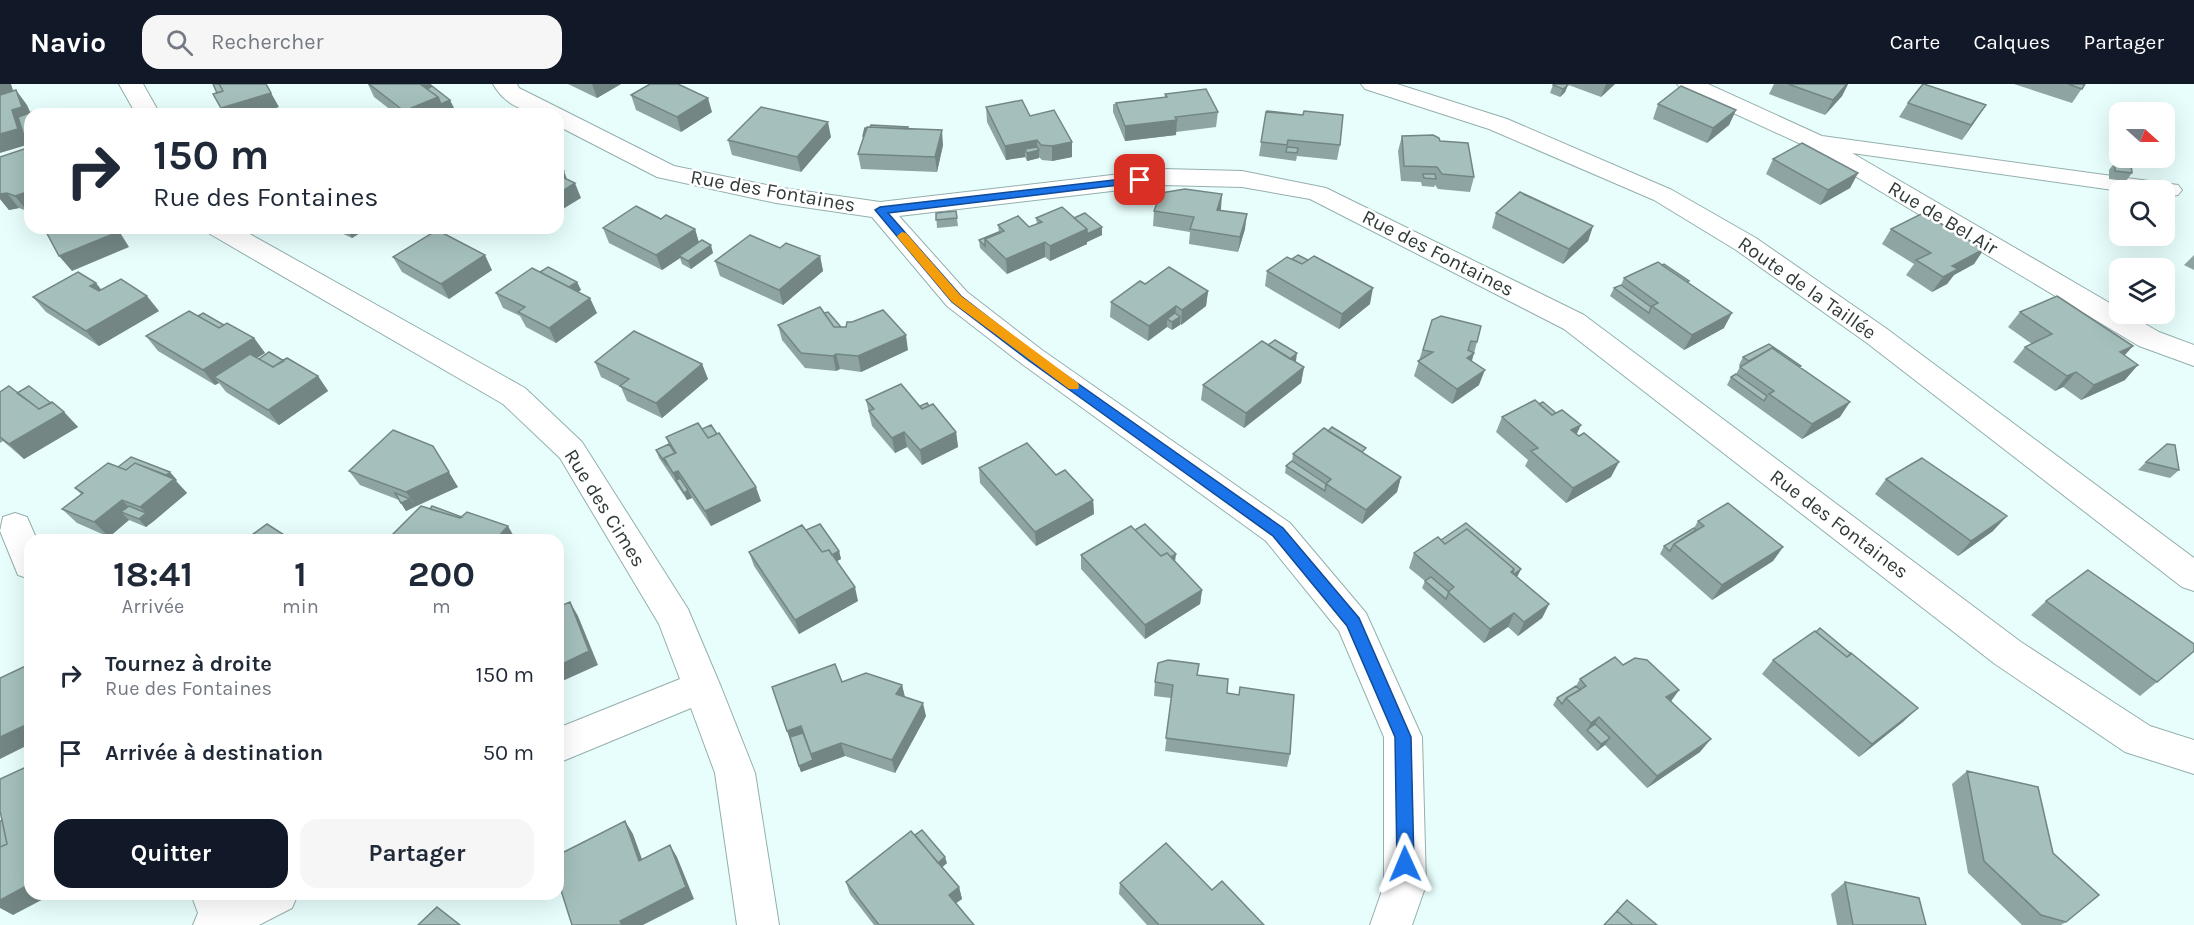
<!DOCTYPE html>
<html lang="fr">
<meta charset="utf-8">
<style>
:root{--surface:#fff;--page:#f6f6f7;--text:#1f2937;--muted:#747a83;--accent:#111827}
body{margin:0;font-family:Karla,sans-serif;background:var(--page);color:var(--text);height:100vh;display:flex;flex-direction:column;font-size:22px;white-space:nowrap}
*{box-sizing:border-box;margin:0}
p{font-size:20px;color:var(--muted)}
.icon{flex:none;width:33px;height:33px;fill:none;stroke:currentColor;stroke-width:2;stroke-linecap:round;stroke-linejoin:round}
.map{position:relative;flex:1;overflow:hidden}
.drawer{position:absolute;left:24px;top:450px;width:540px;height:366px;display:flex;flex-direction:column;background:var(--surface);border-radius:18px;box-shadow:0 6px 24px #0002}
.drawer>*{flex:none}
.banner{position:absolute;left:24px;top:24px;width:540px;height:126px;border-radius:18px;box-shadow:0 6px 24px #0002;background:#fff;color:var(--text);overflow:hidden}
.needle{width:39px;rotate:111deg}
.tools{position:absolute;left:2109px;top:18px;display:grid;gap:12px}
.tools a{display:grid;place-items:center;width:66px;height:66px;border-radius:12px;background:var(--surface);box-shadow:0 6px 24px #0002;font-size:30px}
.pin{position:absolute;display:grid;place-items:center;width:51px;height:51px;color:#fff;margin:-26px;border-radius:12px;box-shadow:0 3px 9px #0006}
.me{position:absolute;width:66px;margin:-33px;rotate:359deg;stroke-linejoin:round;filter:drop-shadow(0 0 4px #0008)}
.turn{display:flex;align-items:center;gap:21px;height:126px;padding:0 30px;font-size:27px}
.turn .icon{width:78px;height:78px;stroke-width:2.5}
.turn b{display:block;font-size:42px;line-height:51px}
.eta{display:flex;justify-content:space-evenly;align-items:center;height:102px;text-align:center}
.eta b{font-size:36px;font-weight:700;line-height:42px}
.primary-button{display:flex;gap:12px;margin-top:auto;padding:12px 30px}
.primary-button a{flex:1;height:69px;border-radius:18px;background:var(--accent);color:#fff;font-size:24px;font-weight:700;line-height:69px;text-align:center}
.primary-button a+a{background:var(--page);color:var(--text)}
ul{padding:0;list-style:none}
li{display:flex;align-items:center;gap:18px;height:78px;padding:0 30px}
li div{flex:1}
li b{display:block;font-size:22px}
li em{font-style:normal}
header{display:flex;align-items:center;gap:36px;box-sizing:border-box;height:84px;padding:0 30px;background:var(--accent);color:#fff}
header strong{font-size:28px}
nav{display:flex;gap:33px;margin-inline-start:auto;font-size:21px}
.search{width:420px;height:54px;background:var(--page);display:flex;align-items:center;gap:15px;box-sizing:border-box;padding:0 21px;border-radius:18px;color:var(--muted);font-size:22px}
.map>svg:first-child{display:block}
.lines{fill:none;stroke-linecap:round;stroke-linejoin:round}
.minor-casing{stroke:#94afad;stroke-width:2}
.tertiary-casing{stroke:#94afad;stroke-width:2}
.minor{fill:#fff;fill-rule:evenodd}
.tertiary{fill:#fff;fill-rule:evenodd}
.wall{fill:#8da4a2}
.shaded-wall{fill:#738684}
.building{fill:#a4bfbc;stroke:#738684;stroke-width:1.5}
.route{fill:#1a73e8;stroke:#114b97;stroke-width:1.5}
.slow{fill:#f59e0b}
.labels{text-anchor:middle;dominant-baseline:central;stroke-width:5;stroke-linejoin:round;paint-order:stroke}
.street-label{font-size:20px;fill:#2f3a39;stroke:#fff}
</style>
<header>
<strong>Navio</strong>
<div class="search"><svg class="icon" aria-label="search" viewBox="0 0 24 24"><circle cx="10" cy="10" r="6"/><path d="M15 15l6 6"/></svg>Rechercher</div>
<nav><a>Carte</a><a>Calques</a><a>Partager</a></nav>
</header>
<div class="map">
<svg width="2194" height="841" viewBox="0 0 2194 841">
<rect width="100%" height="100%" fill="#e7fefc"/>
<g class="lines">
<g class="minor-casing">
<path id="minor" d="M119 0H143L160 30H136Z
M493 0H517L519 4 674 82 776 103 880 118 1163 85 1242 87 1326 104 1584 231 2021 558 2150 642 2194 656V690L2125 668 1995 580 1564 245 1310 115 1242 103 1163 101 899 132 967 208 1042 266 1290 439 1366 529 1422 653 1426 801 1412 841H1370L1384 801V653L1339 547 1266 457 1022 280 947 222 872 133 776 119 657 93 558 42V30C531 30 507 25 493 0Z
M1677 0H1708L1822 52 2178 101 2182 106 2178 111 2164 113V106L2120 107 1852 69 2120 225V230H2128L2159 248 2194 261V282L2139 262 1803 61 1681 5Z
M206 144H239L525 304 582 358 688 525 721 603 755 689 779 841H737L715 689 691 624 558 679V644L680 595 659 540 560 374 503 320 210 150Z
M15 429 27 433 37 456H30V495L18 491 0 447 3 433Z
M191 810H298L292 824 259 841H193L198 829Z"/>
</g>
<g class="tertiary-casing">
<path id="tertiary" d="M1361 0H1397L1507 35 1672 106 1756 154 1887 245 2194 474V507L2182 503 1867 259 1736 166 1654 116 1489 45 1365 5Z"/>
</g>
<use href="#minor" class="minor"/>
<use href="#tertiary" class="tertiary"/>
</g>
<path class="wall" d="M368 0H431L432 2 454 24 440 30H396L374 13Z
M568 0H621L597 14Z
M1566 0H1615L1601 13Z
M1774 0H1848L1842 12 1825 31 1769 10Z
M2014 0H2085L2072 19Z
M1553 1H1568L1565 8 1560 13 1550 9Z
M1165 10 1218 28 1216 43 1176 48V51L1125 57 1113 28V20L1165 13Z
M631 11 712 28 681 48 636 26Z
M1908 19 1986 21 1962 56 1899 33Z
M1658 20 1736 26 1729 41 1707 59 1653 35Z
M986 23 1030 32 1072 73 1052 77 1042 76 1039 73V74L1027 77 1025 73 1006 76 987 38Z
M1266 28 1340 61 1337 76 1297 72 1296 77 1259 72Z
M908 43V45L943 61 937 88 861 85 858 70Z
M1402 52 1440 57 1474 93 1470 108 1438 105 1435 101 1434 103 1422 102 1421 98 1401 97 1398 67Z
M831 53 801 88 732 71 728 56Z
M0 73 27 127 19 124 9 126 0 115Z
M1773 75 1858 89 1850 104 1820 121 1766 90Z
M2115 78 2132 89 2126 97 2109 95V86Z
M1220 126 1245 145 1238 168 1189 160 1190 148 1153 142 1154 127Z
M956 127 958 142 937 144 936 129Z
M1496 129 1593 142 1588 157 1563 180 1492 144Z
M662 134 695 145 699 158 713 169 691 185 682 180 680 174 662 186 609 159 603 144Z
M1036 134H1074L1102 143V151L1087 158V160L1050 177 1045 173 1007 190 980 164 979 156 999 148 998 141 1029 143 1037 140Z
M330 144H368L352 154Z
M1891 145 1984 165 1974 180 1954 191 1947 200 1932 208 1906 191 1914 180 1882 160Z
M780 164 820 172 823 187 783 221 720 192 715 177Z
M2194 171V186L2184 181Z
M393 173 492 186 449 215 402 188Z
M1267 187 1370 220 1339 245 1265 202Z
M540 188 577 198 581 206 578 208 597 229 556 259 526 243 520 232 503 224 496 209Z
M1624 194 1688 199 1724 244 1684 266 1610 212 1614 204 1621 201Z
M1145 200 1208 207 1206 222 1181 241 1180 240 1172 246 1167 243 1148 257 1110 233 1111 218Z
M101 206 159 227 99 262 46 228 33 213Z
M2020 228 2133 262 2125 271V296L2081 316 2063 303 2055 307 2013 278 2025 263 2032 260 2008 243Z
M824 229 841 243 908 266 861 288 840 285 836 287 805 284 782 256 778 241Z
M198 232 224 241 254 254 265 269 257 274 259 275 284 277 318 292 328 307 279 341 226 308 219 299 215 301 158 267 146 252Z
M1432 236 1477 258 1472 277 1479 301 1452 320 1414 292Z
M1743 273 1800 284 1840 333 1802 355 1727 301 1731 293 1736 290 1740 283 1739 281Z
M1296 277 1295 278 1304 283 1301 299 1244 344 1201 316 1203 301Z
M595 278 702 280 708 295 662 334 627 317 621 303 601 293Z
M0 308 17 309 51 319 64 328 78 343 24 375 3 357 0 359Z
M866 316 920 322 956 348 958 363 922 381 907 363 895 369 872 342Z
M1502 333 1576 351 1611 393 1566 419 1525 382 1528 376 1496 348Z
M702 345 761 417 711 442 692 414 687 416 659 374 656 366 669 360 666 353Z
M1293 370H1364L1401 393 1397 408 1362 440 1285 389 1286 382 1292 377Z
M2146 378 2179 386 2170 394 2138 386Z
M118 383 177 396 176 397 187 409 146 443 129 436 109 453 77 439 62 425 81 410 75 404Z
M979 384 1056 391 1093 416 1094 430 1036 462 980 399Z
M349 387 458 403 406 427 399 416 360 401Z
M1886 395 1993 447 1958 472 1875 410Z
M1698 437 1783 463 1773 477 1712 516 1660 470 1664 462 1694 444Z
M807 446 839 467 841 475 837 477 858 517 799 550 754 482 749 468Z
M1135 446 1175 478 1202 506 1200 520 1145 555 1081 485V471Z
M1441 456 1521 485 1517 493 1549 520 1542 534 1518 552 1508 543 1484 559 1422 504 1425 497 1409 484 1414 469Z
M2046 517 2157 598 2140 612 2031 531Z
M1773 576 1904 637 1859 673 1762 590Z
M1623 581 1679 606 1671 617 1700 668 1647 704 1605 661 1597 667 1553 621 1557 614 1576 602 1580 595Z
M1197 591 1227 609 1290 670 1287 683 1165 667 1171 614 1154 612 1155 598Z
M842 598 902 601 905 613 926 632 895 689 845 672 801 688 799 682Z
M1967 687 2066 838 2061 841H2022L1968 789 1952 700Z
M915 751 947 779 942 783 959 803 962 815 956 819 974 841H874L850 810 846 798Z
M1845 798 1926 841H1837L1831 810Z
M1120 799 1212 806 1264 841H1147L1119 810Z"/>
<path class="shaded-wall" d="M0 0H11L14 9 0 13Z
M266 0 279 23 259 30H225L221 24Z
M420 0H431L436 10Z
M592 0H621L597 14Z
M1606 0H1615L1601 13Z
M1847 0H1848L1842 12 1825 31 1833 16Z
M1568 1 1565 8 1560 13 1563 5Z
M16 6 27 21 31 30 30 60 0 69V50L12 26Z
M438 13 450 16 454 24 440 30H405L404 27Z
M708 14 712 28 681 48 677 33Z
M1986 21 1976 36 1962 56 1971 41Z
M1736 26 1729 41 1707 59 1713 44Z
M1177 36 1176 51 1125 57V42Z
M828 38 831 53 801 88 797 73Z
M942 46 943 61 937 88 935 73Z
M1037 56V66H1039V74L1027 77V69L1025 65V73L1006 76 1005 62Z
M1072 58V73L1052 77V62Z
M564 87 567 95 558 100V90Z
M1858 89 1850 104 1820 121 1828 106Z
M575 99 581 114 558 128V110Z
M30 107V126L27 127 15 112Z
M7 109 19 124 9 126 0 115V110Z
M1222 110 1221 125 1215 141 1217 126Z
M1247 130 1245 145 1238 168 1240 153Z
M1593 142 1588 157 1563 180 1569 165Z
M1102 143V151L1087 158V160L1050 177V162L1087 145Z
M107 144H121L119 147 129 163 72 187 59 172Z
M346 144H368L352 154Z
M695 145 699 160 679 172 680 174 662 186 656 171Z
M1045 158V173L1007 190 1006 175Z
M711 161 713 169 691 185 688 177Z
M1984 165 1974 180 1954 191 1947 200 1932 208 1943 193 1952 182Z
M485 171 492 186 449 215 441 200Z
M820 172 823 187 783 221 779 206Z
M577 198 581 206 568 214 565 206Z
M96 199 108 214 90 202Z
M1373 204 1370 220 1339 245 1342 230Z
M1208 207 1206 222 1181 241 1182 226Z
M147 212 159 227 99 262 86 247Z
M590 214 597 229 556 259 549 244Z
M1176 222 1175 236 1180 233V241L1172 246V238L1167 235V243L1148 257 1149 242Z
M1732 229 1724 244 1684 266 1692 251Z
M906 251 908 266 861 288 858 272Z
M254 254 265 269 221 297 214 293 219 299 215 301 203 286Z
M2133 262 2119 277 2120 268Z
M1297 269 1296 277 1283 287 1284 279Z
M1474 269 1469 284 1467 274Z
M836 270 840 285 836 287 833 272Z
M702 280 708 295 662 334 656 319Z
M2138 281 2125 296 2081 316 2094 301Z
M1304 283 1301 299 1244 344 1246 329Z
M1485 286 1479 301 1452 320 1457 305Z
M2076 288 2063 303 2055 307 2067 292Z
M318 292 328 307 279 341 268 326Z
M1850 318 1840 333 1802 355 1812 340Z
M64 328 78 343 24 375 9 360Z
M1581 341 1574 356 1571 346Z
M904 348 907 363 895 369 892 354Z
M956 348 958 363 922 381 920 366Z
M433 362 458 403 416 422 406 408Z
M1619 378 1611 393 1566 419 1573 404Z
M678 387 683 402 676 396 673 389Z
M170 388 177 396 176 397 187 409 154 437 140 423 162 394Z
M1401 393 1397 408 1362 440 1366 426Z
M756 403 761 417 711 442 705 427Z
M688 406 692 414 687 416 684 409Z
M410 415 416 422 406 427 401 419Z
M122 416 136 430 121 428 129 436 109 453 94 438Z
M1093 416 1094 430 1036 462 1035 448Z
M146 429 154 437 146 443 139 435Z
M2007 432 1993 447 1958 472 1971 457Z
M508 442 516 456H495Z
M1783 463 1773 477 1712 516 1722 501Z
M839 467 841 475 826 483 824 475Z
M1176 470 1175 478 1160 479Z
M1514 485H1521L1517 493 1511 488Z
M855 503 858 517 799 550 795 536Z
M1202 506 1200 520 1145 555V541Z
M570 518 578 532 598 581 558 599V582Z
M1549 520 1542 534 1518 552 1524 538Z
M1514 529 1508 543 1484 559 1490 545Z
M902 601 905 614 896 610Z
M1679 606 1669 620 1666 613Z
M923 619 926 632 895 689 892 676Z
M1918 624 1904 637 1859 673 1872 660Z
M1599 633 1591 647 1587 646 1591 639Z
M30 639V660L0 675V653Z
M801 642 841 659 845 672 801 688 787 647Z
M1610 654 1605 661 1597 667 1601 660Z
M1711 655 1700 668 1647 704 1657 692Z
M26 683 30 685V703Z
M625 737 633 750 647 789 639 777Z
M670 761 677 773 694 815 643 841H622L620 837Z
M945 773 947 779 938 787 936 780Z
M30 800V810H53L13 831 0 824V816Z
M959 803 962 815 952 822 949 811Z"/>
<path class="building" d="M213 0H219L223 7 217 9Z
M219 0H266L271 9 221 24 213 10 223 7Z
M369 0H420L438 13 404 27Z
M650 0H678L708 14 677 33 631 11Z
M1554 0H1566L1568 1 1563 5 1553 1Z
M1788 0H1847L1833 16Z
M1923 0H1924L1986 21 1971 41 1908 19Z
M2068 0H2085L2082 5Z
M432 2 450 16 441 20 438 13 427 5Z
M1681 2 1736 26 1713 44 1658 20Z
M1206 5 1218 28 1175 33 1177 36 1125 42 1116 19 1167 13 1165 10Z
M16 6 22 23 12 26 18 45 0 50V11Z
M1022 16 1030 32 1054 26 1072 58 1052 62 1041 61 1037 56 1005 62 986 23Z
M761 23 828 38 797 73 728 56Z
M35 27 36 30H30V50L24 52 18 33Z
M1267 27 1303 31 1267 28Z
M1304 27 1343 31 1340 61 1288 56 1287 61 1261 58 1266 28 1303 31Z
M871 41 908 43 907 45 870 43Z
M867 43 942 46 935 73 858 70Z
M865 44H867L864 52H863Z
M1433 51 1439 54 1440 57 1468 59 1474 93 1442 90 1437 83 1404 82 1402 52Z
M1802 59 1858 89 1828 106 1773 75Z
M1037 63 1039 66 1027 69 1025 65Z
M1287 63 1298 64 1297 69 1286 68Z
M24 65 30 68V107L15 112 7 109 0 110V73Z
M2115 78 2131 80 2132 89 2115 87Z
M558 83 564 87 558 90Z
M1423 90H1435L1436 95 1424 94Z
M558 91 575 99 558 110Z
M1185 105 1222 110 1217 126 1247 130 1240 153 1190 145 1194 133 1154 127 1161 109Z
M1520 108 1593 142 1569 165 1496 129Z
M1523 110H1524L1558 126Z
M636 122 661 135 666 131 695 145 656 171 603 144Z
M1062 123 1087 145 1050 162 1045 158 1006 175 985 155 1004 147 998 141 1018 132 1029 143 1042 138 1036 134Z
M956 127 957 134 936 136V129Z
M1085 129 1102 143 1087 150V145L1074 134Z
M1923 129 1984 165 1952 182 1958 185 1943 193 1916 176 1931 169 1891 145Z
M44 144H115L118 148 59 172Z
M437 146 485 171 441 200 393 173Z
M999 148 1000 149 985 155V162L979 156Z
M750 151 780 164 786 159 820 172 779 206 715 177Z
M702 156 711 161 688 177 679 172Z
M1298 171 1308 176 1302 180 1292 175Z
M1314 172 1373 204 1342 230 1267 187 1287 173 1302 180Z
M1658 178 1732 229 1692 251 1652 222 1658 219 1624 194Z
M1664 180 1689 197 1687 198 1662 181Z
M548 183 577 198 569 203 540 188Z
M1169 183 1208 207 1182 226 1176 222 1149 242 1111 218 1140 197 1145 200Z
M532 184 590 214 549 244 518 228 525 223 496 209Z
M78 188 96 199 90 202 99 207 121 195 147 212 86 247 33 213Z
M1621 201 1651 223 1649 229 1614 204Z
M2057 212 2133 262 2120 268 2138 281 2094 301 2076 288 2067 292 2025 263 2052 250 2020 228Z
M820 223 834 243H846L847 238H852L883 226 906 251 858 272 836 270 833 272 801 269 778 241Z
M189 227 219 244 227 239 254 254 203 286 146 252Z
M828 228 841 243H834L824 229Z
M203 229 224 241 219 244 198 232Z
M1175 229 1180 233 1172 238 1167 235Z
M1441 232 1481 242 1477 258 1471 257 1468 266 1474 269 1467 274 1485 286 1457 305 1418 277 1433 268 1423 266 1432 236Z
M634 247 702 280 656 319 620 302 629 295 595 278Z
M1275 256 1297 269 1290 275 1268 261Z
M1262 257 1304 283 1246 329 1203 301Z
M1769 260 1801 282 1800 283 1772 264 1749 277 1743 273Z
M1772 264 1850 318 1812 340 1769 310 1774 307 1740 283Z
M269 268 284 277 273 283 259 275Z
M250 270 273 283 287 274 318 292 268 326 214 293Z
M1736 290 1767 312 1764 317 1731 293Z
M901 300 922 325 933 320 956 348 920 366 904 348 892 354 869 327 874 325 866 316Z
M9 302 39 325 52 318 64 328 9 360 0 353V308Z
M29 302 51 319 39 325 17 309Z
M1535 316 1552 331 1562 326 1581 341 1571 346 1579 352 1584 349 1619 378 1573 404 1531 367 1538 364 1502 333Z
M1543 318 1556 329 1552 331 1539 320Z
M927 319 929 322 922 325 920 322Z
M698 339 708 354 719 349 756 403 705 427 678 387 673 389 664 374 676 369 666 353Z
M711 341 717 350 708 354 702 345Z
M1332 343 1366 364 1362 368 1328 347Z
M1324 344 1401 393 1366 426 1326 400 1331 395 1293 370Z
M393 346 433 362 449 388 406 408 349 387Z
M1027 359 1056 391 1065 386 1093 416 1035 448 979 384Z
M669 360 675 369 664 374 667 381 656 366Z
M2167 360 2175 361 2179 386 2146 378Z
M131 373 170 388 166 391 135 379 126 386 118 383Z
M1922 374 2007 432 1971 457 1886 395Z
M1292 377 1326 400 1325 407 1286 382Z
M108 379 126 386 135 379 174 395 140 423 122 416 94 438 62 425 83 409 75 404Z
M680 394 688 406 684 409 676 396Z
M395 409 410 415 401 419Z
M1728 419 1783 463 1722 501 1674 460 1704 442 1698 437Z
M129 422 146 429 139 435 121 428Z
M421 422 460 434 467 428 508 442 495 456H387Z
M432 422 462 433 460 434 430 425Z
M1466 439 1521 485 1514 490 1513 489 1514 485 1467 445 1445 460 1441 456Z
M267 440 292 456H245Z
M820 440 839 467 832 471 829 466 822 468 806 446Z
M1145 440 1176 470 1171 473 1167 469 1161 472 1135 446Z
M802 441 822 468 829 466 855 503 795 536 749 468Z
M1131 442 1161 472 1167 469 1202 506 1145 541 1081 471Z
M1694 444 1696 446 1674 460 1670 467 1664 462Z
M1467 445 1514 485 1511 488 1549 520 1524 538 1514 529 1490 545 1448 508 1454 503 1414 469 1438 453 1445 460Z
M2088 486 2194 560V567L2157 598 2046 517Z
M1431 493 1449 508 1446 515 1425 497Z
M570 518 589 567 558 582V523Z
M1820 544 1851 570 1847 573 1816 548Z
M1815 547 1847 573 1851 569 1918 624 1872 660 1773 576Z
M1615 573 1623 581 1635 574 1647 576 1679 606 1666 613 1711 655 1657 692 1599 633 1591 639 1566 614 1586 602 1580 595Z
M1168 576 1199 580 1197 591 1228 595 1227 609 1239 611 1240 603 1294 611 1290 670 1166 654 1173 601 1155 598 1158 579Z
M30 580V639L0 653V594Z
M835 580 842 598 866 589 902 601 896 610 923 619 892 676 841 659 811 670 801 642 787 647 772 603Z
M1576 602 1580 606 1566 614 1562 620 1557 614Z
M1595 640 1610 654 1601 660 1587 646Z
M803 649 813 676 799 682 790 653Z
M26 683 30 703V800L0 816V763L7 760 0 727V695Z
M1967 687 2038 703 2053 769 2099 811 2066 838 2041 831 1984 777Z
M2 736 7 760 0 763V737Z
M625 737 639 777 670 761 686 803 620 837 622 841H572L558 797V771Z
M922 746 945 773 938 779 915 751Z
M911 747 959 803 949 811 974 841H879L846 798Z
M1166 759 1212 806 1222 797 1264 841H1159L1120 799Z
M1845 798 1919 814 1926 841H1853Z
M1627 816 1657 841H1633L1617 827Z
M437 823 460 841H418Z
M1617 827 1633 841H1604Z"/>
<path class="route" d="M1140 93 1143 94V98L888 129 961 212 1036 270 1283 444 1359 534 1411 653 1414 780 1411 786 1405 788 1399 786 1397 780 1395 653 1347 542 1273 452 1028 276 952 218 875 126 880 123Z"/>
<path class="slow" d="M902 148 906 149 961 212 1078 299 1079 302 1078 305H1069L952 218 898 154 897 152Z"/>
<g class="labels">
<g class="street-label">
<text transform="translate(773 107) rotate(10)">Rue des Fontaines</text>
<text transform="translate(1943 134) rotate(31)">Rue de Bel Air</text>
<text transform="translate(1438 169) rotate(27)">Rue des Fontaines</text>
<text transform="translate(1807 204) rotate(35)">Route de la Taillée</text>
<text transform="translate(605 424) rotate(58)">Rue des Cimes</text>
<text transform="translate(1839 440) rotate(37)">Rue des Fontaines</text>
</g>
</g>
</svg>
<div class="tools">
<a><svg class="needle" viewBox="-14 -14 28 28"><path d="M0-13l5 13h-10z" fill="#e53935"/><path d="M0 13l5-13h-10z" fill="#747a83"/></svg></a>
<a><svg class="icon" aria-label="search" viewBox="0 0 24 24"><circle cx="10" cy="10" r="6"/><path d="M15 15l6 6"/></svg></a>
<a><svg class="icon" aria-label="layers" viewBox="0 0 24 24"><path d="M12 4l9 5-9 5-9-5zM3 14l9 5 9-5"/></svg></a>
</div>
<div class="pin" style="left:1140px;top:96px;background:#d93025"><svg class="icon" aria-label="arrive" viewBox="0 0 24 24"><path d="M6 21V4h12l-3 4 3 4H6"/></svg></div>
<svg class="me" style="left:1405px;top:780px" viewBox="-20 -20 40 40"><path d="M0-17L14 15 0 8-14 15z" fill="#1a73e8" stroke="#fff" stroke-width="4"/></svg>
<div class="banner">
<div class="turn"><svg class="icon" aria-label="right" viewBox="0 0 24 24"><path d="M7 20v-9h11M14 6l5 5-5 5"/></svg><div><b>150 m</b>Rue des Fontaines</div></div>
</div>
<section class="drawer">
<div class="eta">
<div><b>18:41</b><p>Arrivée</p></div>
<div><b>1</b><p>min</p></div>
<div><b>200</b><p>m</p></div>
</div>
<ul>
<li><svg class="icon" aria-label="right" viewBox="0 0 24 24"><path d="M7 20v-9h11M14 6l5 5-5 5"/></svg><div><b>Tournez à droite</b><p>Rue des Fontaines</p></div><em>150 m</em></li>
<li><svg class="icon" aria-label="arrive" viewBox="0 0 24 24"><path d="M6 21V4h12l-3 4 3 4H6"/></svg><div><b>Arrivée à destination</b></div><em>50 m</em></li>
</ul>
<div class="primary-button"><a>Quitter</a><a>Partager</a></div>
</section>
</div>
